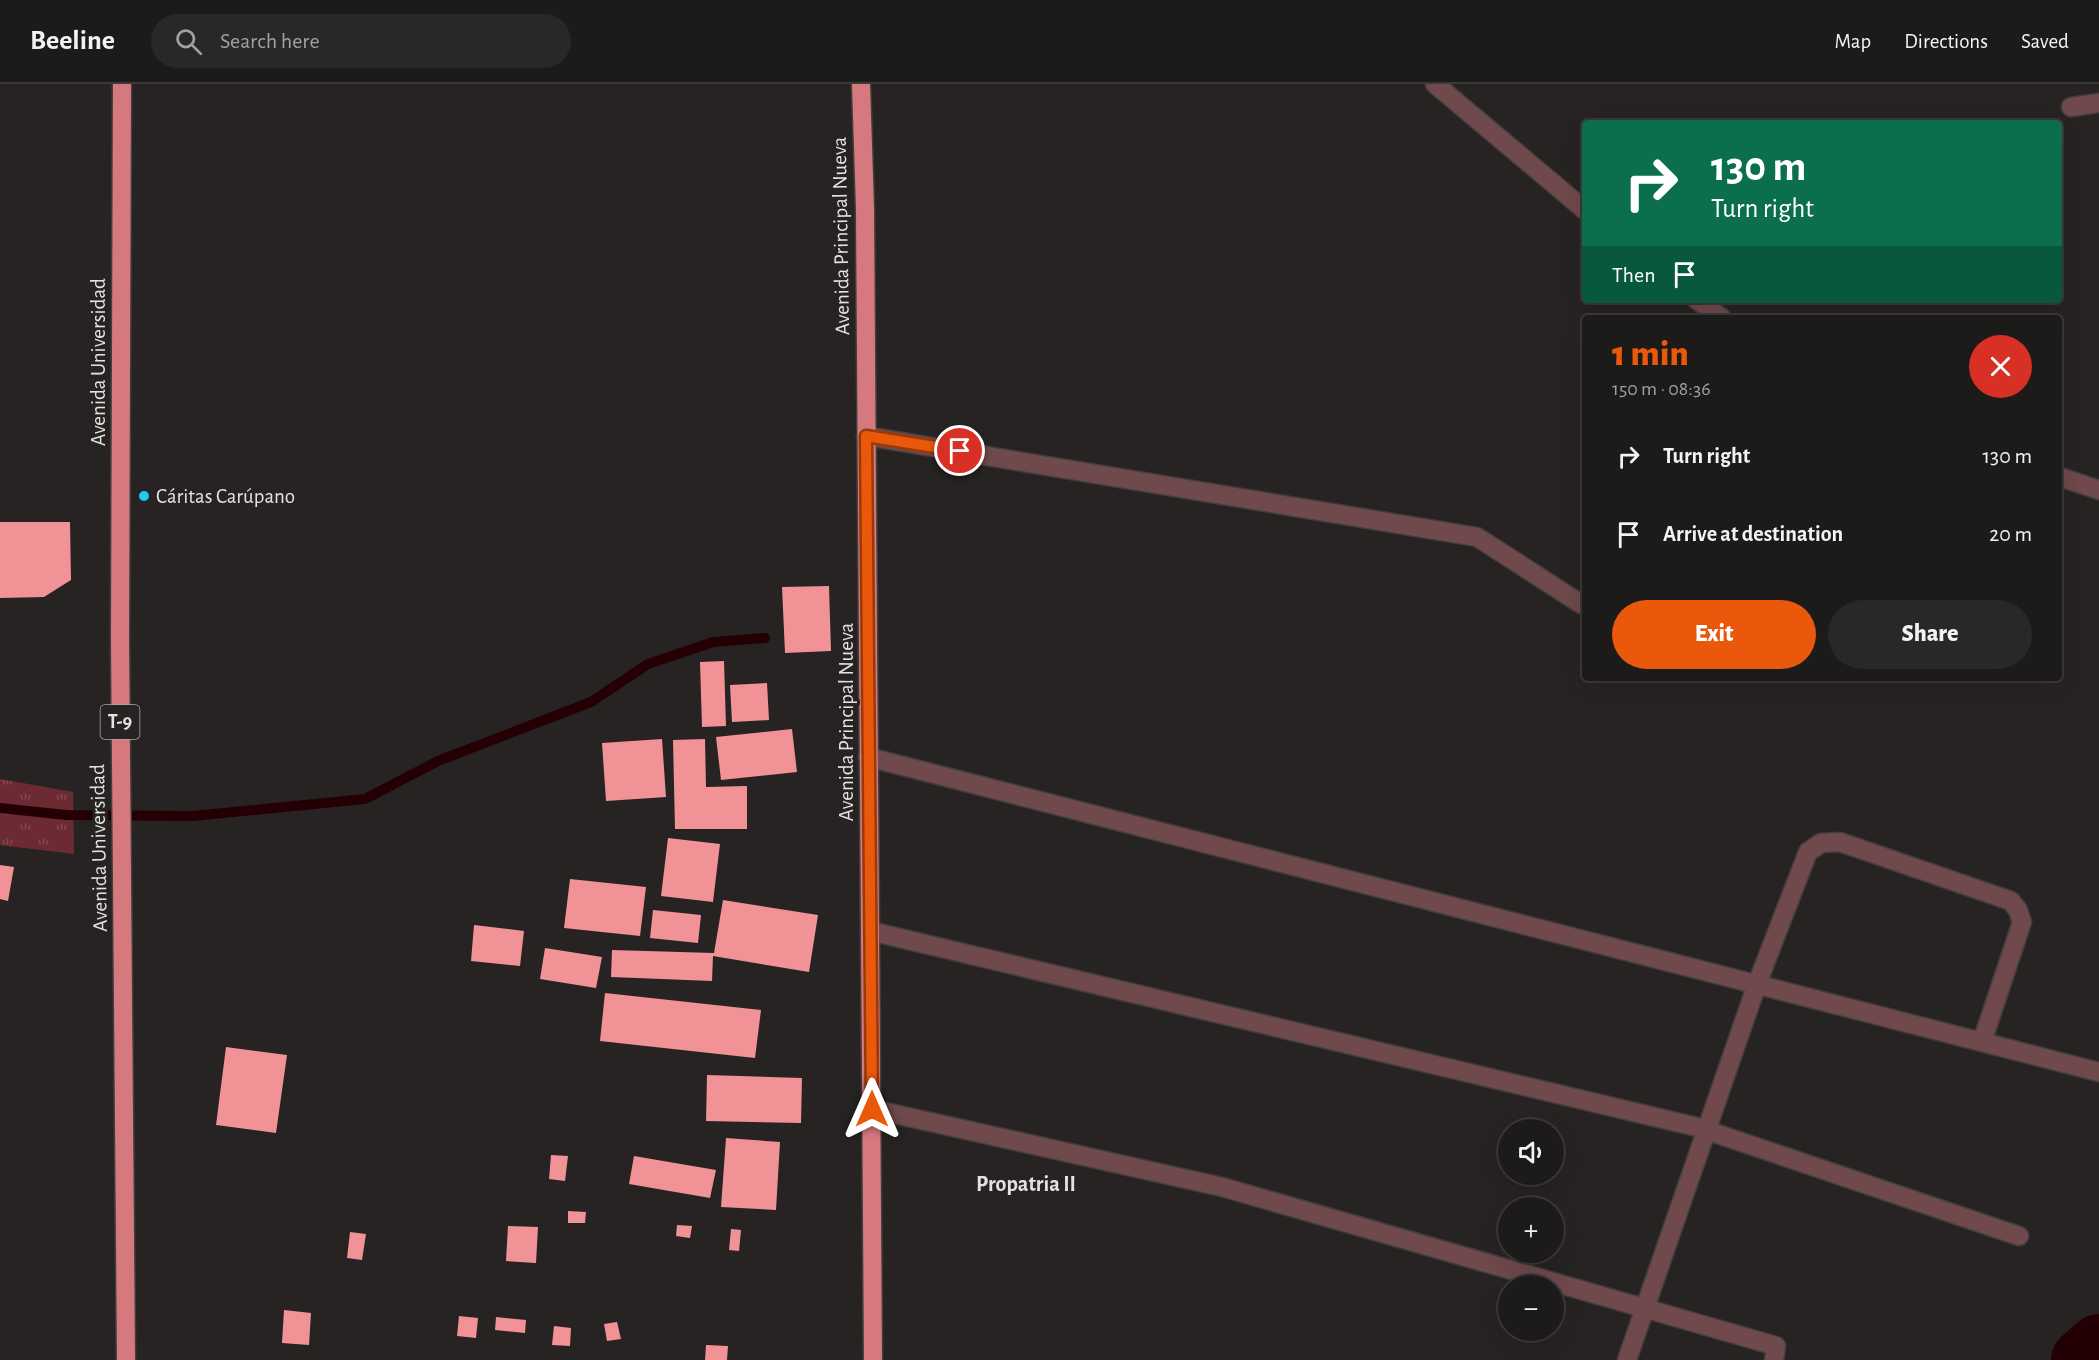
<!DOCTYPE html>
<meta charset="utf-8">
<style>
:root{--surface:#1d1a1a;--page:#2a2727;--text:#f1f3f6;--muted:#a0a1a2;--line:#3b3839;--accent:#ea580c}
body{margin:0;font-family:"Alegreya Sans",sans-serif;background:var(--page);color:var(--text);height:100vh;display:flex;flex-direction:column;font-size:22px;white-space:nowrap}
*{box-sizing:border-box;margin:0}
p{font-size:20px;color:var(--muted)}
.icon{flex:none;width:33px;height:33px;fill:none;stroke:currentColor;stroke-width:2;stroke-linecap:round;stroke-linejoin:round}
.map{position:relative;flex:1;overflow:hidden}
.side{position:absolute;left:1582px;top:231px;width:480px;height:366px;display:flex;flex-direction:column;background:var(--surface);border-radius:6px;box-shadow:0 6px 24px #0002,0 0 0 2px var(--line)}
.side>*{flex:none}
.banner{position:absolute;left:1582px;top:36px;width:480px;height:183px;border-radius:6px;box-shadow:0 6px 24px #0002,0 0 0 2px var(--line);background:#0b6e4f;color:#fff;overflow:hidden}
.fabs{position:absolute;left:1498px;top:1035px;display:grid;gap:12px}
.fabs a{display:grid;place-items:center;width:66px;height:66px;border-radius:50%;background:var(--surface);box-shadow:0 6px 24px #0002,0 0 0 2px var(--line);font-size:30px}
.pin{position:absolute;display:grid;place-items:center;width:51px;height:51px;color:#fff;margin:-26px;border:3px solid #fff;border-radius:50%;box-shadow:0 2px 6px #0007}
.me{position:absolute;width:66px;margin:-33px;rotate:0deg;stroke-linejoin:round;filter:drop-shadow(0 0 4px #0008)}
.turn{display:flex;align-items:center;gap:21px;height:126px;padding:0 30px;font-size:27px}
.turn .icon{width:78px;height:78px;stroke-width:2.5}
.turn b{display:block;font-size:42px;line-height:51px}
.then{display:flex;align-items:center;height:57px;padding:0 30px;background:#0003;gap:12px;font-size:22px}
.round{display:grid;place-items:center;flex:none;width:63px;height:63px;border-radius:32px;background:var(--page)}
.head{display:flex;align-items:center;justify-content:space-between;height:102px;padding:0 30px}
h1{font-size:36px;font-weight:800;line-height:45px;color:var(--accent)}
.button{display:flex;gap:12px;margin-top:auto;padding:12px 30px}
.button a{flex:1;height:69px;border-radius:36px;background:var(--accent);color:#fff;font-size:24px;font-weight:800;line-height:69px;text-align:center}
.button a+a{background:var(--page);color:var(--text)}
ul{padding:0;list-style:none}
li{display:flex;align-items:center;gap:18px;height:78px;padding:0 30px}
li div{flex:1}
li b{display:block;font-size:22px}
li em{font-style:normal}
header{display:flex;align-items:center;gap:36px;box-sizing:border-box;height:84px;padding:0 30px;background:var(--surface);border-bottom:2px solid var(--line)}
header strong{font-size:28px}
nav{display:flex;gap:33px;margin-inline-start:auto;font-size:21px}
.search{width:420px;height:54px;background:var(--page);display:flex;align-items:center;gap:15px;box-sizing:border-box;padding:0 21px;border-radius:33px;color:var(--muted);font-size:22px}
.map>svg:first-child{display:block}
.grass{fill:url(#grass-tufts)}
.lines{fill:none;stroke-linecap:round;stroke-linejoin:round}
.stream{stroke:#240004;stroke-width:10}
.river{stroke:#240004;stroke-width:64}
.building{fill:#f19297}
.minor-casing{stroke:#413e3e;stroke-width:21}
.highway-casing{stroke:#413e3e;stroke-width:21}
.minor{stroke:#6f494b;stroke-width:18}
.highway{stroke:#d6797f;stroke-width:18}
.route-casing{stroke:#983908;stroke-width:15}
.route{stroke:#ea580c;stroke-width:10}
.poi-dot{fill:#23c9fe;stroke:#272323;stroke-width:2}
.labels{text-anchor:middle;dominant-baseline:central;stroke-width:6;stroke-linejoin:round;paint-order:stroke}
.shield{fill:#272323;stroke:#aba8a8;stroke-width:1.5}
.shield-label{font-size:20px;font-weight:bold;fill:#e4e1e1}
.street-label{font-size:21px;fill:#e4e1e1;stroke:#272323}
.poi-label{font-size:21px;fill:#e4e1e1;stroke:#272323;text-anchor:start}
.neighbourhood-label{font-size:22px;font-weight:bold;fill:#e4e1e1;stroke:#272323}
</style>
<header>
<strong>Beeline</strong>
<div class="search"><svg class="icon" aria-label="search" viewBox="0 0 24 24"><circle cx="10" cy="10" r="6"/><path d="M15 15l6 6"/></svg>Search here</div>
<nav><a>Map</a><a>Directions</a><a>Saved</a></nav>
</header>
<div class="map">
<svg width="2099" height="1276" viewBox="0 0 2099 1276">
<defs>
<pattern id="grass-tufts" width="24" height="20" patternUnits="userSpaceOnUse" patternTransform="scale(1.5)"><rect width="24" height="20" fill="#6c2b32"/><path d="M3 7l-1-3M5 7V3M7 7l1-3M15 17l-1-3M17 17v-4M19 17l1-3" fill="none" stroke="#81494f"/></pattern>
</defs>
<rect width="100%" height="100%" fill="#272323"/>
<path class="grass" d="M0 695 73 708 74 770 0 761Z"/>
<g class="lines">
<path class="stream" d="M0 724 66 731 193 732 365 715 438 677 591 618 648 580 713 558 765 554"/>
<path class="river" d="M2083 1276 2099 1262"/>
</g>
<path class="building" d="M0 438H70L71 496 44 513 0 514Z
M829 502 831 567 785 569 782 503Z
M724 577 726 642 702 643 700 578Z
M767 599 769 636 732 638 730 601Z
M792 645 797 688 721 696 716 653Z
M662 655 666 713 606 717 602 659Z
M705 655 706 703 747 702V745H675L673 656Z
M668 754 720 760 713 818 661 812Z
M0 781 14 783 8 817 0 815Z
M570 795 646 803 640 852 564 844Z
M723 816 818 831 809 888 713 872 712 897 611 893 612 866 714 869Z
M653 826 701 831 698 859 650 854Z
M474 841 524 847 520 882 471 877Z
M545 864 602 873 596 904 540 895Z
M605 909 761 926 755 974 600 957Z
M226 963 287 971 276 1049 216 1041Z
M707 991 802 994 801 1039 706 1037Z
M726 1054 780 1058 776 1126 721 1123Z
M551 1071 568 1072 565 1097 549 1095Z
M634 1072 716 1086 710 1114 629 1100Z
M568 1127 586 1128 585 1139H568Z
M677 1141 692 1142 690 1154 676 1152Z
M508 1142 538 1143 536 1179 506 1177Z
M731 1145 741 1146 739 1167 729 1166Z
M350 1148 366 1150 362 1176 347 1174Z
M284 1226 311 1229 309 1261 282 1259Z
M459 1232 478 1234 476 1254 457 1252Z
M496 1233 526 1236 525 1249 495 1246Z
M617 1238 621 1255 607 1257 604 1240Z
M554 1242 571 1244 570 1262 552 1261Z
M706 1261 728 1262 727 1276H705Z"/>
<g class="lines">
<g class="minor-casing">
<path id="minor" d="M1435 0 1586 127
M2071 23 2099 19
M1697 216 1722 234
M866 352 1477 453 1581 520
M2060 393 2099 406
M868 673 2099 988
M870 847 1697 1043 2019 1152
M872 1025 1222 1103 1776 1262 1774 1276
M1627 1276 1757 900 1808 768 1821 759 1840 758 2011 817 2018 826 2022 838 1982 958"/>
</g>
<g class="highway-casing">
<path id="highway" d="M122 0 120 555 126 1276
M861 0 865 125 873 1276"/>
</g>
<use href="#minor" class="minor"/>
<use href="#highway" class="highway"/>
</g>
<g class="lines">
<g class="route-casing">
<path id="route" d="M872 1025 866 352 960 367"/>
</g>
<use href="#route" class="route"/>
</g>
<circle class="poi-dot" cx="144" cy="412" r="6"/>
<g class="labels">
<rect class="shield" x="100.5" y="621" width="39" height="34" rx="4.5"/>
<g class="shield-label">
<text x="120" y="638">T-9</text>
</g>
<g class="street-label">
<text transform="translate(841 152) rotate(-91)">Avenida Principal Nueva</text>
<text transform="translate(98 278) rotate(-90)">Avenida Universidad</text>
<text transform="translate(846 638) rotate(-90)">Avenida Principal Nueva</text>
<text transform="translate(99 764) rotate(-91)">Avenida Universidad</text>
</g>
<g class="poi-label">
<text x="156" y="412">Cáritas Carúpano</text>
</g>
<g class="neighbourhood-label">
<text x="1026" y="1100">Propatria II</text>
</g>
</g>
</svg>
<div class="fabs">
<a><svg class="icon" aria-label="sound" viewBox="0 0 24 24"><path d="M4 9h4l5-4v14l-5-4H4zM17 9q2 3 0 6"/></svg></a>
<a>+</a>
<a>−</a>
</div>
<div class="pin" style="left:960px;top:367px;background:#d93025"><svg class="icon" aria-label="arrive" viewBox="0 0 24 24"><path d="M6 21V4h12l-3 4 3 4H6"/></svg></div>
<svg class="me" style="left:872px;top:1025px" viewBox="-20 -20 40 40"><path d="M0-17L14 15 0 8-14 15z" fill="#ea580c" stroke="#fff" stroke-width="4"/></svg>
<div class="banner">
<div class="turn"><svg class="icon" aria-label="right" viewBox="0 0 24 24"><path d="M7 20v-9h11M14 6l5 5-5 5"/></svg><div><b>130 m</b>Turn right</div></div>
<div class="then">Then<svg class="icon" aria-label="arrive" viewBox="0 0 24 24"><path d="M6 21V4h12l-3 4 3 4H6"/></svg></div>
</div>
<section class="side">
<div class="head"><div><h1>1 min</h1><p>150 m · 08:36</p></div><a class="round" style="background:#d93025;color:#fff"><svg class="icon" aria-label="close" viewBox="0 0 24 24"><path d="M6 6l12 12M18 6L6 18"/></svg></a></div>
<ul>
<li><svg class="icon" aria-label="right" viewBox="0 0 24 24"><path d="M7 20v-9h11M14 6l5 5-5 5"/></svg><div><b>Turn right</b></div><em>130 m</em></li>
<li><svg class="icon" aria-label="arrive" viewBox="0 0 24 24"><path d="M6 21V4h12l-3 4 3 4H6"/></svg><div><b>Arrive at destination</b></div><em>20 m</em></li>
</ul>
<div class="button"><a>Exit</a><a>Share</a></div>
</section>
</div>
